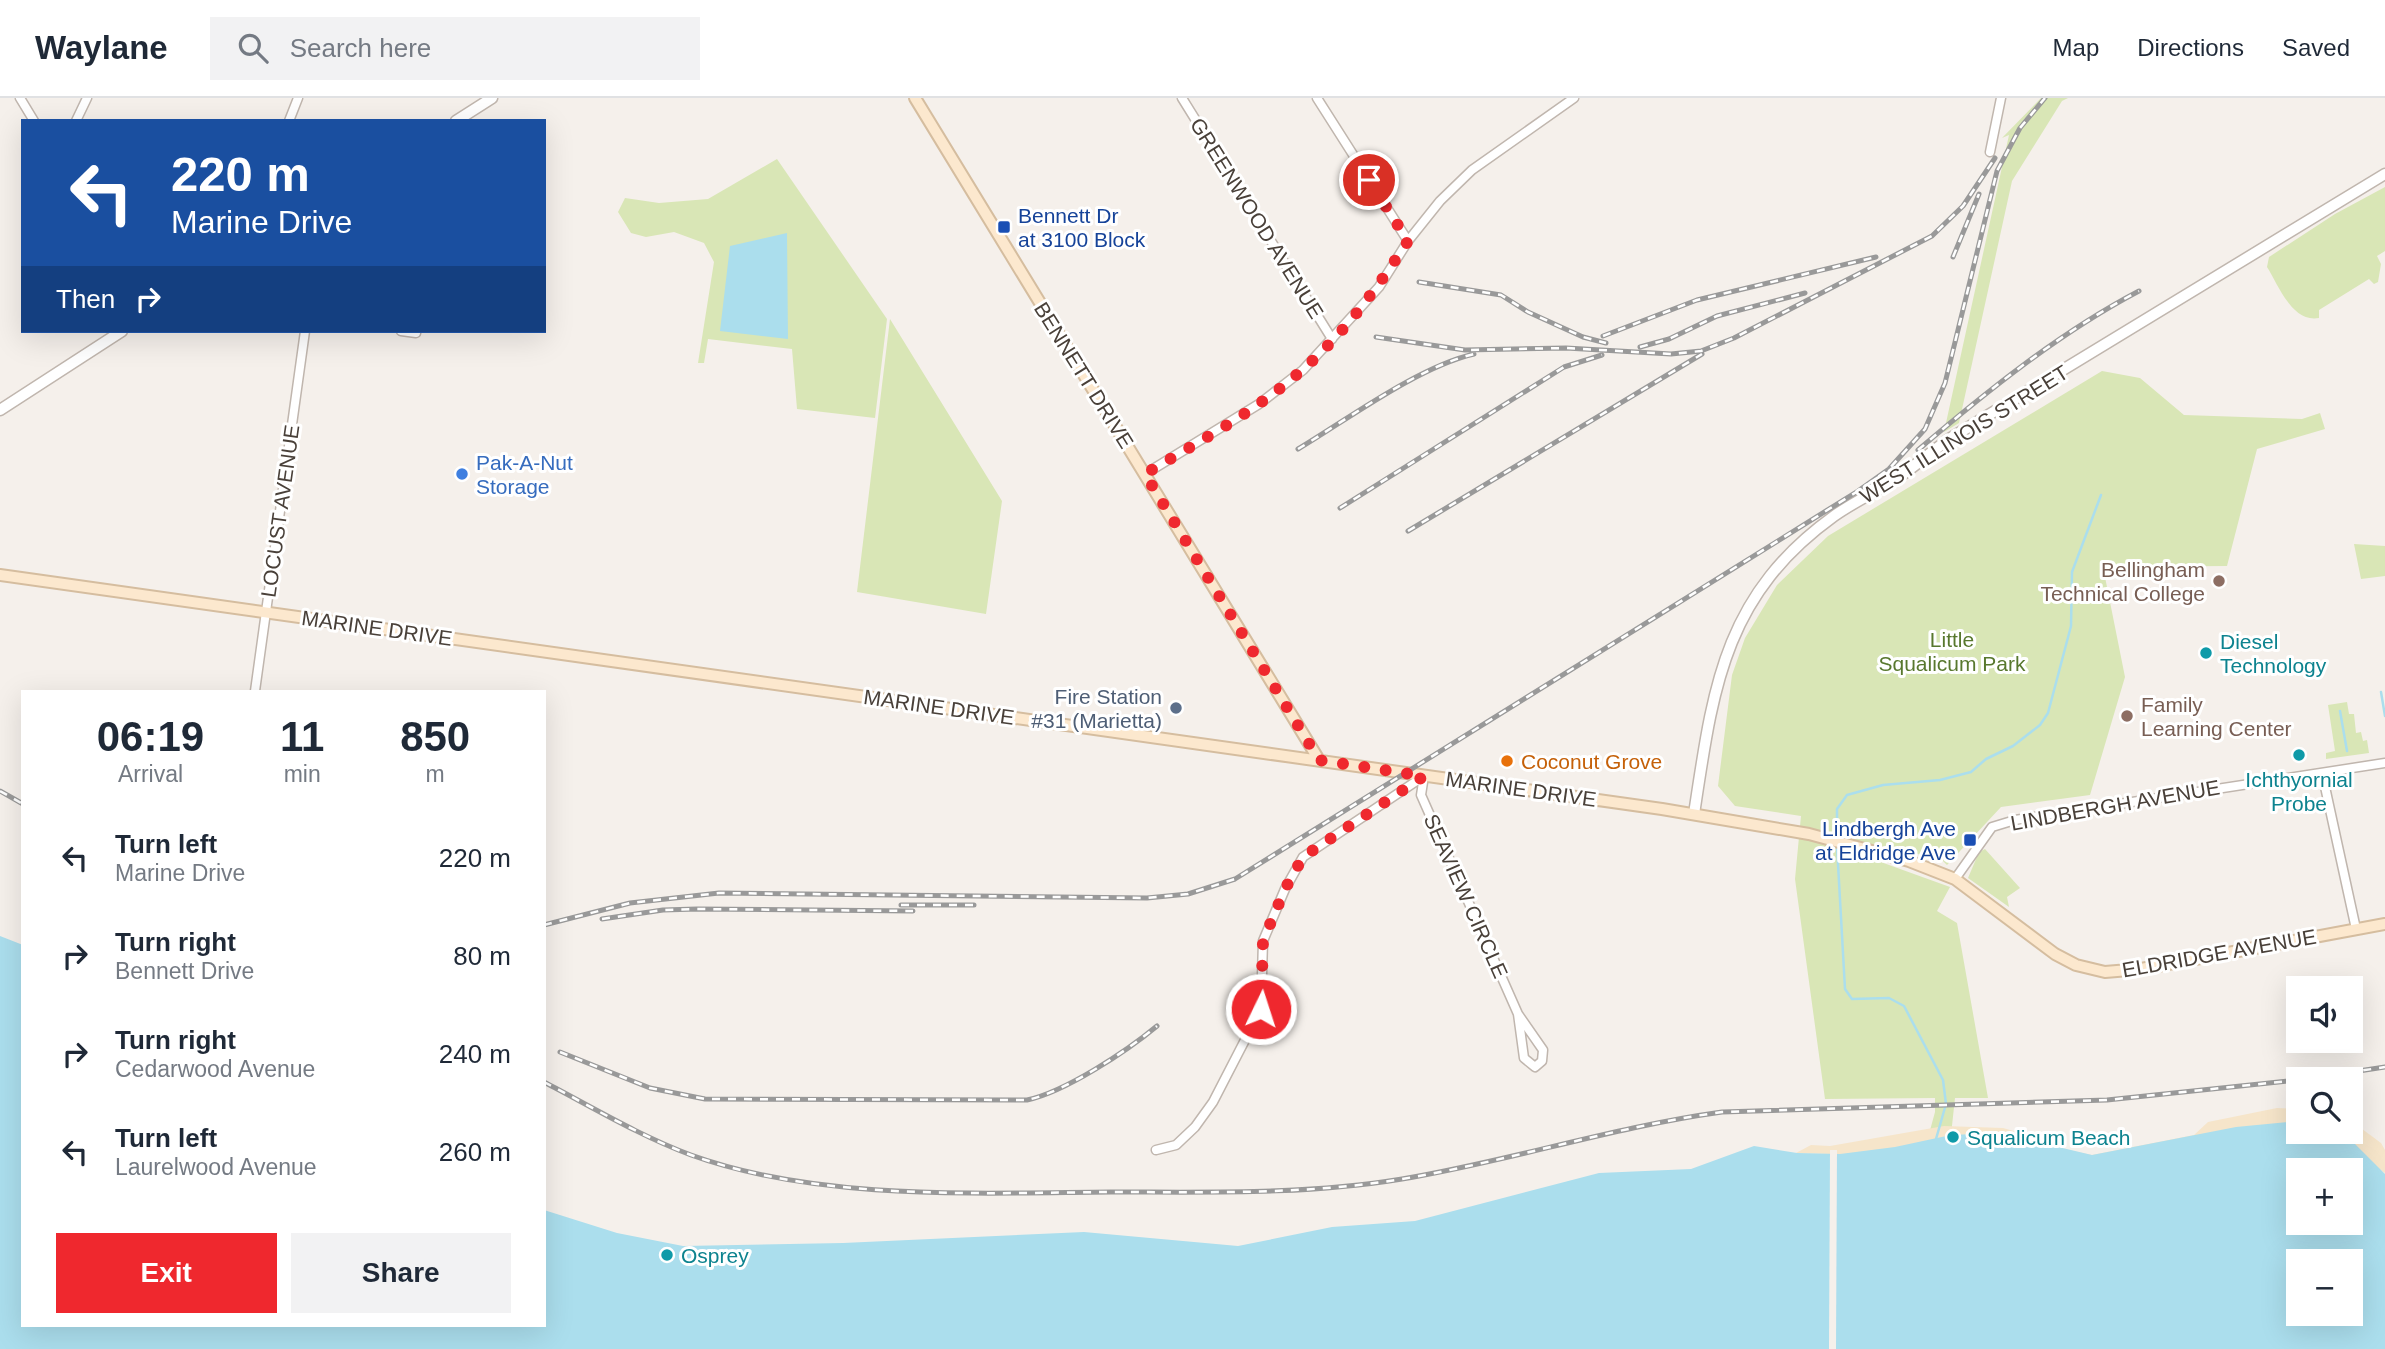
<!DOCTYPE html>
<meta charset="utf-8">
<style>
:root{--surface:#fff;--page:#f2f2f3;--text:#1f2937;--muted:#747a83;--line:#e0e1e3;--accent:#ef282e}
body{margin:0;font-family:Helvetica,sans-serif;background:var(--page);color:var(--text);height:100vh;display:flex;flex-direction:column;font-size:26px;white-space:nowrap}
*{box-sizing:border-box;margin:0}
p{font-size:23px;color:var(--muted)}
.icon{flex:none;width:38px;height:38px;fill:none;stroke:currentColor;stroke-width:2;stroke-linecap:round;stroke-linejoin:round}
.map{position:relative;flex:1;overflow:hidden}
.side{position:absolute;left:21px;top:592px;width:525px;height:637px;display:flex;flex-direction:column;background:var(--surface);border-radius:0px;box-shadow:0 7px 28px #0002}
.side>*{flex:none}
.banner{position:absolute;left:21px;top:21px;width:525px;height:214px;border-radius:0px;box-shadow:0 7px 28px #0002;background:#1a4fa0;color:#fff;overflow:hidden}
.controls{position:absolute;left:2286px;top:878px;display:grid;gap:14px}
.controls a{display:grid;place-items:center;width:77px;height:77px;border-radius:0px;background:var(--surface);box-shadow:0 7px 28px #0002;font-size:35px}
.pin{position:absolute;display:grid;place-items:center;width:60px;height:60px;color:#fff;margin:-30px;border:4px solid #fff;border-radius:50%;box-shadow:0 2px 7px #0007}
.me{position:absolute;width:77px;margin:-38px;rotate:4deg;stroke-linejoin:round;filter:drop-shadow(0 0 5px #0008)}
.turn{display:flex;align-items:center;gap:24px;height:147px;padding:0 35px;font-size:32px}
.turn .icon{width:91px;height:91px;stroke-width:2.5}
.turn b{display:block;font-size:49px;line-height:60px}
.then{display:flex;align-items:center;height:66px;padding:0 35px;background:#0003;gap:14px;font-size:26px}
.eta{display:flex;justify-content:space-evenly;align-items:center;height:119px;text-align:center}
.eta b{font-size:42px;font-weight:800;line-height:49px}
.action{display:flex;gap:14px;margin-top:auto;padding:14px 35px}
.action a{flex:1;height:80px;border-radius:0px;background:var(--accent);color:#fff;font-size:28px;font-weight:800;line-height:80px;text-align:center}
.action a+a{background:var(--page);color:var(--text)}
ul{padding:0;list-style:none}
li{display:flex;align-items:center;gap:21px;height:98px;padding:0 35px}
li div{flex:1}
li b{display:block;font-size:26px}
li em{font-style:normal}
header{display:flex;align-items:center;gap:42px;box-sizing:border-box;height:98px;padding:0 35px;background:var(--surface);border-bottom:2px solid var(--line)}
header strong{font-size:33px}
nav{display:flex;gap:38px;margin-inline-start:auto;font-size:24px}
.search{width:490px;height:63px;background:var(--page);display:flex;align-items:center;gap:18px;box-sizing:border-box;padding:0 24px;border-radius:0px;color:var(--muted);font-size:26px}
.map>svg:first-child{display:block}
.green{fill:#d9e6b6}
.sand{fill:#f6e5ca}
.water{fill:#abdeed;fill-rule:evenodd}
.pier{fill:#f5f0eb}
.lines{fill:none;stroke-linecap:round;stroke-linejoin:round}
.stream{stroke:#abdeed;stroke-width:2.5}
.minor-casing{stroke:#c0b6ae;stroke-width:11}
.tertiary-casing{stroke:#c0b6ae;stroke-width:13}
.secondary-casing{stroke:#d5bd9f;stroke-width:14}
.minor{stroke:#fff;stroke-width:8}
.tertiary{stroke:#fff;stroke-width:10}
.secondary{stroke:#fce8ce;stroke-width:10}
.rail-casing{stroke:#999;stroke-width:5}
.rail{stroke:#fff;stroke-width:2.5;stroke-dasharray:8;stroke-linecap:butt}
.route{stroke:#ef282e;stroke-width:12;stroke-dasharray:0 21.6}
.transit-dot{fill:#1a4fb4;stroke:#fff;stroke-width:2.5}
.shop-dot{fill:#3f7fe0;stroke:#fff;stroke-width:2.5}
.education-dot{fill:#8d6e63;stroke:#fff;stroke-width:2.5}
.culture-dot{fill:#0f9aa8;stroke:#fff;stroke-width:2.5}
.service-dot{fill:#5c6f8a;stroke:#fff;stroke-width:2.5}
.food-dot{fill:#e8710a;stroke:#fff;stroke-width:2.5}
.labels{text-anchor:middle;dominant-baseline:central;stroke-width:6;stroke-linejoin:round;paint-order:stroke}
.transit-label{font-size:21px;fill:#164399;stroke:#fff;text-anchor:start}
.street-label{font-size:21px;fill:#494039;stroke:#fff}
.shop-label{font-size:21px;fill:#366cbe;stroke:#fff;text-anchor:start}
.education-label{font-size:21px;fill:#785e54;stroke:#fff;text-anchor:end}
.park-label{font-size:21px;fill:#58782e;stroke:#fff}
.culture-label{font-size:21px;fill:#0d838f;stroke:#fff;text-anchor:start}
.service-label{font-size:21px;fill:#4e5e75;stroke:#fff;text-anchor:end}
.food-label{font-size:21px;fill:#c56008;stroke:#fff;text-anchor:start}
</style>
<header>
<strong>Waylane</strong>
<div class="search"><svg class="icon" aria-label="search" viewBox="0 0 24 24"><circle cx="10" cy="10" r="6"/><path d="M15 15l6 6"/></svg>Search here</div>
<nav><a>Map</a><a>Directions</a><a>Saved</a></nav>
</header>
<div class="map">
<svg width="2385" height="1251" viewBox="0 0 2385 1251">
<rect width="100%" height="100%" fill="#f5f0eb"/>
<path class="green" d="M2041 0H2068L2062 3 2012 83 1959 325 1944 334 2009 37 2002 40Z
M777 61 887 221 875 320 797 311 792 251 708 241 704 265H698L714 164 704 145 674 134 646 139 631 135 618 114 625 100 659 105 708 101Z
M2385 89V153L2377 158 2381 166 2378 184 2374 186 2369 181 2319 212V220C2292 225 2279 188 2267 169L2269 159 2335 116Z
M890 221 1002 403 986 516 857 494Z
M2102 273 2140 280 2184 317 2302 321 2320 315 2325 331 2257 351 2227 468 2103 469 2125 579 2090 697 2001 709 1947 767 1940 760 1882 750 1878 763 1950 789 1937 813 1957 825 1988 1000H1955L1951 1037 1929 1036 1935 1014V1000L1825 1001 1795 781 1801 718 1735 708 1718 688 1732 577 1745 540 1777 487 1828 438Z
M2354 446 2385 448V478L2361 481Z
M2347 604 2349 616H2354L2356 635 2361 634 2363 643 2367 642 2369 655 2326 661V655L2335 653 2328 607Z
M1985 751 2020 790 2007 799 2009 809 1968 780 1979 754Z"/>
<path class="sand" d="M2277 1010 2298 1011V1028L2088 1064 1796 1055 1811 1047 1830 1048 1944 1028 2003 1030 2031 1038 2039 1046 2092 1057 2194 1037 2208 1024Z
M2350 1022 2381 1045 2385 1052V1075L2326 1034H2350Z"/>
<path class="water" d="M787 135 788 241 720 233 730 148Z
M0 838 23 847V1227H544V1112L617 1135 683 1148 843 1145 1084 1134 1238 1148 1332 1129 1415 1123 1599 1075 1691 1071 1754 1048 1797 1055 1840 1056 1895 1049 1951 1037 1999 1035 2092 1057 2236 1029 2298 1023V1034H2343L2385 1076V1251H0ZM2298 1073H2350V1125H2298ZM2298 1164H2350V1216H2298Z"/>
<path class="pier" d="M1830 1052H1837L1836 1251H1829Z"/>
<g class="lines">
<path class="stream" d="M2381 594 2385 618
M2340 613 2347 653
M1837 741V711L1847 697 1883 687 1940 682 1971 674 1986 661 2013 648 2040 627 2048 615 2071 528 2072 474 2101 397
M1837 748 1845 891 1852 901 1889 900 1904 908 1943 982 1946 1006 1936 1041"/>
<g class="minor-casing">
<path id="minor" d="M20 0 34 23
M1182 0 1332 241
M1317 0 1408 143
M76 23 87 0
M289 23 298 0
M1990 54 2001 0
M401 233 416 235
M1145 376 1259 306 1303 272 1379 189 1408 143 1440 103 1472 72 1574 0
M255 593 305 233
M2322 675 2356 831
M1424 678 1421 697 1518 916 1524 960 1535 969 1542 963 1543 952 1518 916
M1955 781 1992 729 2015 722 2385 665
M1156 1052 1176 1047 1195 1029 1213 1004 1261 911 1263 843 1285 791 1303 759 1424 678"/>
</g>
<g class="tertiary-casing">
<path id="tertiary" d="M456 23 492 0
M0 312 122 233
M1694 716C1713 591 1723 498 1834 418 1855 403 1880 392 1902 377 1918 365 1933 353 1949 341L2385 76"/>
</g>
<g class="secondary-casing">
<path id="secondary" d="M915 0 1319 662
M0 477 1662 711 1809 736 1909 763 1955 781 2055 856 2076 867 2105 874 2141 871 2385 826"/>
</g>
<use href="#minor" class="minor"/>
<use href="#tertiary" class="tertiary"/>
<use href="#secondary" class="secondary"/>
<g class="rail-casing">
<path id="rail" d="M1953 159 1979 96
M1419 184 1501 197 1528 214 1583 239 1606 245
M1603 238 1697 202 1876 159
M1376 239 1465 252 1566 250 1671 256 1701 253 1734 240 1932 138 1963 108 1995 60
M1640 249 1669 241 1717 218 1805 195
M1298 351C1348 321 1418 269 1474 256
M1918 352C1986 294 2059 235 2139 193
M1340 410 1564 269 1602 257
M1408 433 1702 256
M0 693 23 706
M901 807H974
M602 821 663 812 697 811 913 813
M544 827 630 805 719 795 1147 800 1188 796 1235 781 1858 393 1889 371 1925 331 1945 285 1997 73 2020 30 2045 0
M560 954 650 990 705 1001 1027 1002C1065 994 1127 953 1157 928
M2300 982 2385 969
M544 984C592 1009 640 1038 691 1057 818 1103 978 1095 1111 1094 1209 1094 1305 1097 1402 1081 1510 1063 1613 1029 1722 1014L2107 1002 2298 982"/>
</g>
<use href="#rail" class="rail"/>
</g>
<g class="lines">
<path class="route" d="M1261 911 1263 843 1285 791 1303 759 1424 678 1319 662 1145 376C1198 344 1255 314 1302 272 1344 236 1378 189 1408 143L1369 82"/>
</g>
<g class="transit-dot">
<rect x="997" y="122" width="14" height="14" rx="3.5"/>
<rect x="1963" y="735" width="14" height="14" rx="3.5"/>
</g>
<circle class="shop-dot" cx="462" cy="376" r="7"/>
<g class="education-dot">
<circle cx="2219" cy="483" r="7"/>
<circle cx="2127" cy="618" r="7"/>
</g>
<g class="culture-dot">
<circle cx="2206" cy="555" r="7"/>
<circle cx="2299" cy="657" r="7"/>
<circle cx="1953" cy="1039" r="7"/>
<circle cx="667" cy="1157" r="7"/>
</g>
<circle class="service-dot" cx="1176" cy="610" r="7"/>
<circle class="food-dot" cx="1507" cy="663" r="7"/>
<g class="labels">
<g class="transit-label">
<text x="1018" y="117">Bennett Dr<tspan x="1018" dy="24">at 3100 Block</tspan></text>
<text x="1956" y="730" text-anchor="end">Lindbergh Ave<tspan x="1956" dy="24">at Eldridge Ave</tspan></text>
</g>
<g class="street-label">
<text transform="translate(1257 120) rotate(58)">GREENWOOD AVENUE</text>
<text transform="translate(1084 277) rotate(58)">BENNETT DRIVE</text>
<text transform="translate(1964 336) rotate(-32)">WEST ILLINOIS STREET</text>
<text transform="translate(280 413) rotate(-82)">LOCUST AVENUE</text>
<text transform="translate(377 530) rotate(8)">MARINE DRIVE</text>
<text transform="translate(939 609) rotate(8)">MARINE DRIVE</text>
<text transform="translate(1521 691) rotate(8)">MARINE DRIVE</text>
<text transform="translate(2115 707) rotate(-10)">LINDBERGH AVENUE</text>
<text transform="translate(1466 798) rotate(66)">SEAVIEW CIRCLE</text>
<text transform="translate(2219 855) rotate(-10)">ELDRIDGE AVENUE</text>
</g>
<g class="shop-label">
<text x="476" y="364">Pak-A-Nut<tspan x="476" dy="24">Storage</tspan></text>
</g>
<g class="education-label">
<text x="2205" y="471">Bellingham<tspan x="2205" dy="24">Technical College</tspan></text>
<text x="2141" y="606" text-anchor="start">Family<tspan x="2141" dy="24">Learning Center</tspan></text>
</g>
<g class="park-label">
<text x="1952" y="541">Little<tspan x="1952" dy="24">Squalicum Park</tspan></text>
</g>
<g class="culture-label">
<text x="2220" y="543">Diesel<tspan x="2220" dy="24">Technology</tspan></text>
<text x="2299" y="681" text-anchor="middle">Ichthyornial<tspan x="2299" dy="24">Probe</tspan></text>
<text x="1967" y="1039">Squalicum Beach</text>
<text x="681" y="1157">Osprey</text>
</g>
<g class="service-label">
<text x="1162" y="598">Fire Station<tspan x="1162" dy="24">#31 (Marietta)</tspan></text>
</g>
<g class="food-label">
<text x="1521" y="663">Coconut Grove</text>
</g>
</g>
</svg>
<div class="controls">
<a><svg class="icon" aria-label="sound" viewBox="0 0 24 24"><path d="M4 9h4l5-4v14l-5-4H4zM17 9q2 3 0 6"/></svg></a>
<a><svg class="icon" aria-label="search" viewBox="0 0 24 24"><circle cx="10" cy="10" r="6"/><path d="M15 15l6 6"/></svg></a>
<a>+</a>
<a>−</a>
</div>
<div class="pin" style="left:1369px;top:82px;background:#d93025"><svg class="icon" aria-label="arrive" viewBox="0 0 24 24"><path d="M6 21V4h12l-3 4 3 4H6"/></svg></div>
<svg class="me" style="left:1261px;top:911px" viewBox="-20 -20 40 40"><circle r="17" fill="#ef282e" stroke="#fff" stroke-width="3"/><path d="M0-11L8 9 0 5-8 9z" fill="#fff"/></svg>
<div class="banner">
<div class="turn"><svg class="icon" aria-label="left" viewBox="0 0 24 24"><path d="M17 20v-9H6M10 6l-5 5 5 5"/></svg><div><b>220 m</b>Marine Drive</div></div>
<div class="then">Then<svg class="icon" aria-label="right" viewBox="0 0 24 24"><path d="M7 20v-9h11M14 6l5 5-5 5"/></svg></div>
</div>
<section class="side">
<div class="eta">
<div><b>06:19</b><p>Arrival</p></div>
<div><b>11</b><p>min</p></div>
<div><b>850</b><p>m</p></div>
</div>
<ul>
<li><svg class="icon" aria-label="left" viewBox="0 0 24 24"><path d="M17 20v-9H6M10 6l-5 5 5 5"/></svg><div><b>Turn left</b><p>Marine Drive</p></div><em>220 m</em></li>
<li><svg class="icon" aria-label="right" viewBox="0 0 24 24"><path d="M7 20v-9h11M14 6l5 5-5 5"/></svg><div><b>Turn right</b><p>Bennett Drive</p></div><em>80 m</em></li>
<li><svg class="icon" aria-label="right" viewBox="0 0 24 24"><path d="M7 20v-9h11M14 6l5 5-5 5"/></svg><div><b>Turn right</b><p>Cedarwood Avenue</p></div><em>240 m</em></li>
<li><svg class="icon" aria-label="left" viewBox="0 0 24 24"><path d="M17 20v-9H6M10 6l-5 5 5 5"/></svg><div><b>Turn left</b><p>Laurelwood Avenue</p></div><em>260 m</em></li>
</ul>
<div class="action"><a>Exit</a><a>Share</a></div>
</section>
</div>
